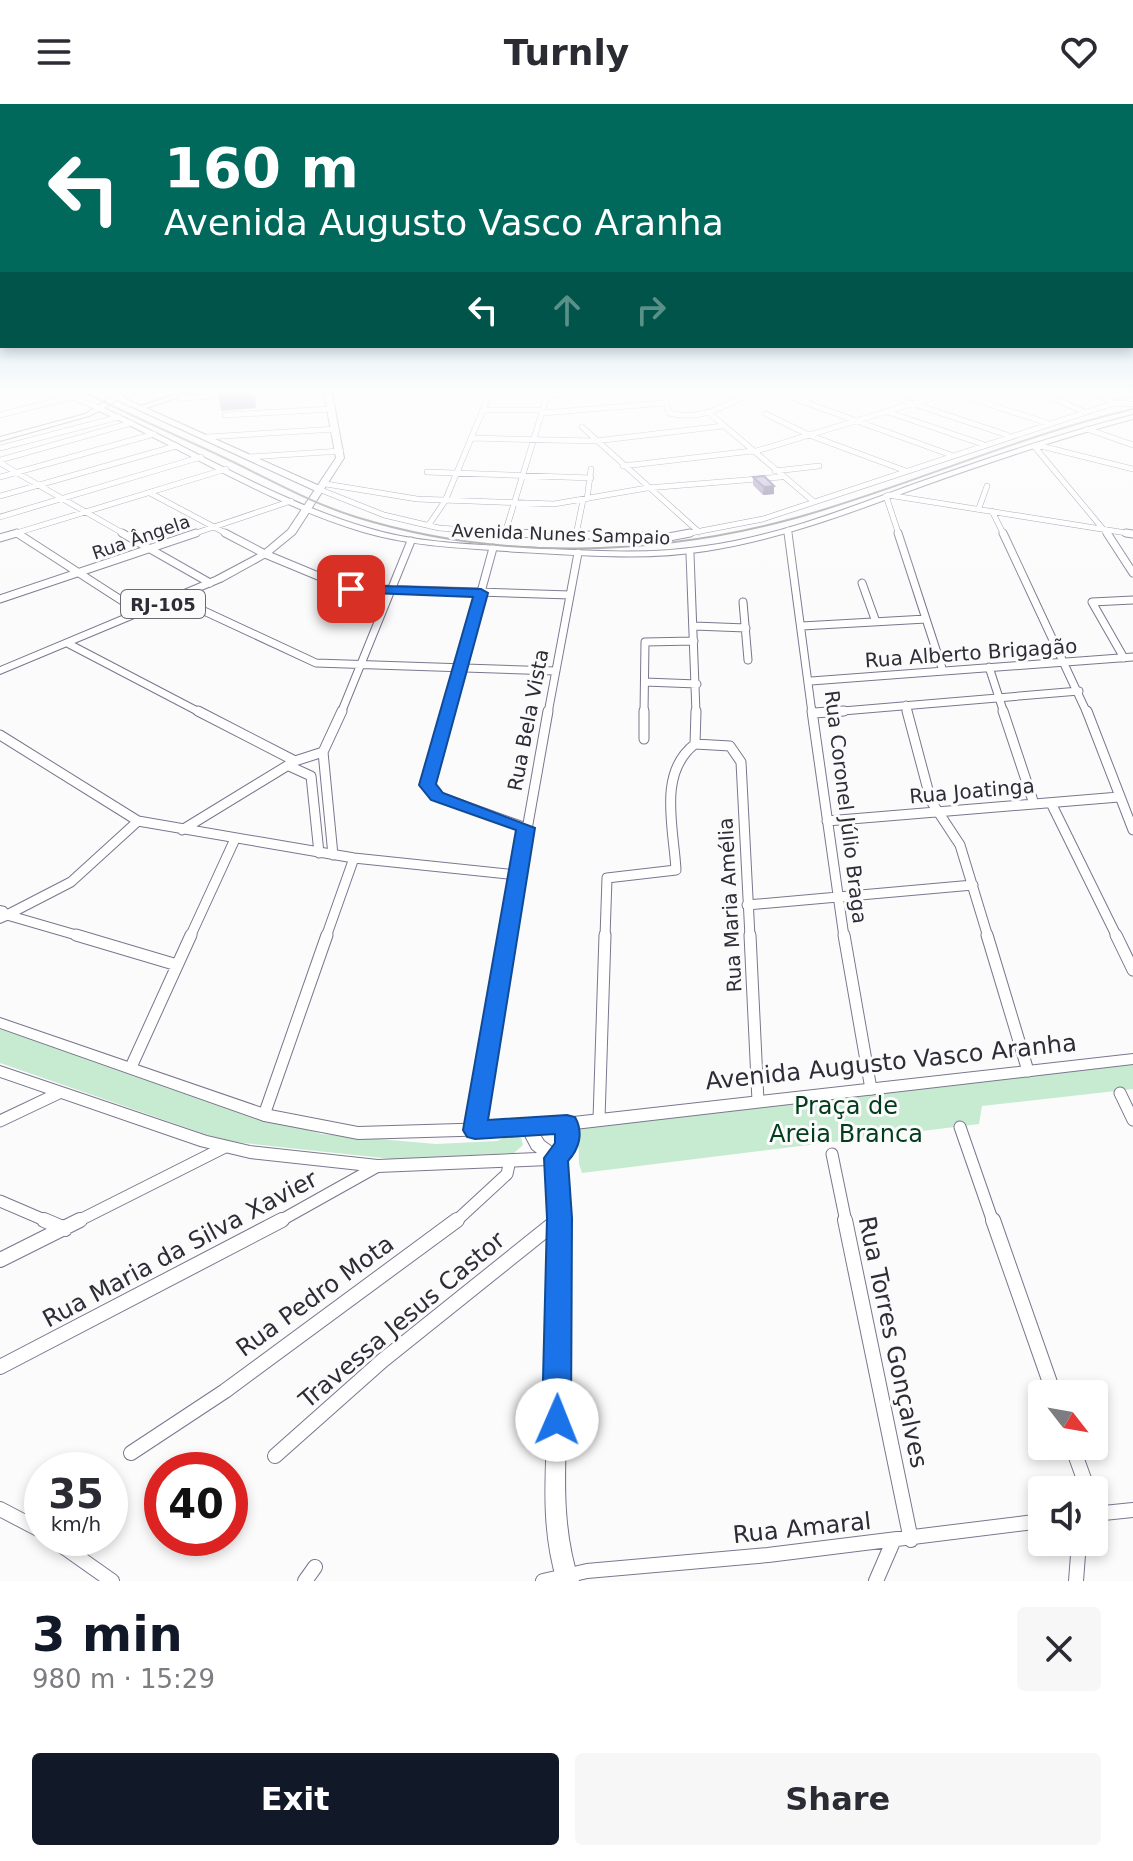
<!DOCTYPE html>
<meta charset="utf-8">
<style>
:root{--surface:#fff;--page:#f7f7f7;--text:#2b2b33;--muted:#7c7c81;--accent:#111827}
body{margin:0;font-family:"DejaVu Sans",sans-serif;background:var(--page);color:var(--text);height:100vh;display:flex;flex-direction:column;font-size:30px;white-space:nowrap}
*{box-sizing:border-box;margin:0}
p{font-size:26px;color:var(--muted)}
.icon{flex:none;width:44px;height:44px;fill:none;stroke:currentColor;stroke-width:2;stroke-linecap:round;stroke-linejoin:round}
.map{position:relative;height:1477px;overflow:hidden}
.side{display:flex;flex-direction:column;background:var(--surface);flex:1}
.side>*{flex:none}
.guide{position:absolute;left:0px;top:0px;width:1134px;height:244px;box-shadow:0 4px 12px #0003;background:#00695c;color:#fff;overflow:hidden}
.needle{width:52px;rotate:121deg}
.controls{position:absolute;left:1028px;top:1276px;display:grid;gap:16px}
.controls a{display:grid;place-items:center;width:80px;height:80px;border-radius:8px;background:var(--surface);box-shadow:0 4px 12px #0003;font-size:40px}
.speed{position:absolute;left:24px;top:1348px;display:flex;gap:16px;font-size:40px;font-weight:700;text-align:center}
.speed>*{display:grid;place-content:center;width:104px;height:104px;border-radius:50%;background:var(--surface);box-shadow:0 4px 12px #0003;line-height:1}
.speed small{font-size:20px;font-weight:400}
.speed .limit{border:12px solid #d22;background:#fff;color:#111}
.pin{position:absolute;display:grid;place-items:center;width:68px;height:68px;color:#fff;margin:-34px;border-radius:16px;box-shadow:0 4px 12px #0006}
.me{position:absolute;width:88px;margin:-44px;rotate:1deg;stroke-linejoin:round;filter:drop-shadow(0 0 6px #0008)}
.turn{display:flex;align-items:center;gap:28px;height:168px;padding:0 32px;font-size:36px}
.turn .icon{width:104px;height:104px;stroke-width:2.5}
.turn b{display:block;font-size:56px;line-height:68px}
.lanes{display:flex;align-items:center;height:76px;padding:0 32px;background:#0003;justify-content:center;gap:40px;direction:ltr}
.lanes .off{opacity:.35}
.round{display:grid;place-items:center;flex:none;width:84px;height:84px;border-radius:8px;background:var(--page)}
.overview{display:flex;align-items:center;justify-content:space-between;height:136px;padding:0 32px}
h1{font-size:48px;font-weight:600;line-height:60px;color:var(--accent)}
.action{display:flex;gap:16px;margin-top:auto;padding:16px 32px}
.action a{flex:1;height:92px;border-radius:8px;background:var(--accent);color:#fff;font-size:32px;font-weight:600;line-height:92px;text-align:center}
.action a+a{background:var(--page);color:var(--text)}
header{display:flex;justify-content:space-between;align-items:center;height:104px;padding:0 32px;background:var(--surface);font-size:36px;font-weight:600}
.map>svg:first-child{display:block}
.green{fill:#c6ebd0}
.lines{fill:none;stroke-linecap:round;stroke-linejoin:round}
.street-far4-casing{stroke:#7c768e;stroke-width:6}
.street-far3-casing{stroke:#7c768e;stroke-width:9}
.street-far2-casing{stroke:#7c768e;stroke-width:11}
.street-far1-casing{stroke:#7c768e;stroke-width:13}
.street-casing{stroke:#7c768e;stroke-width:16}
.secondary-casing{stroke:#7c768e;stroke-width:2}
.primary-casing{stroke:#7c768e;stroke-width:2}
.street-far4{stroke:#fff;stroke-width:5}
.street-far3{stroke:#fff;stroke-width:7}
.street-far2{stroke:#fff;stroke-width:9}
.street-far1{stroke:#fff;stroke-width:11}
.street{stroke:#fff;stroke-width:14}
.secondary{fill:#fff;fill-rule:evenodd}
.primary{fill:#fff;fill-rule:evenodd}
.rail{stroke:#9a999e;stroke-width:2}
.wall{fill:#a499c2}
.shaded-wall{fill:#867d9e}
.building{fill:#bfb2e1;stroke:#867d9e;stroke-width:2}
.route{fill:#1a73e8;stroke:#114b97;stroke-width:2}
.labels{text-anchor:middle;dominant-baseline:central;stroke-width:6;stroke-linejoin:round;paint-order:stroke}
.far-street-label{font-size:18px;fill:#2e2c36;stroke:#fbfbfb}
.shield{fill:#fbfbfb;stroke:#6c6a71;stroke-width:2}
.shield-label{font-size:18px;font-weight:bold;fill:#2e2c36}
.street-label{font-size:20px;fill:#2e2c36;stroke:#fbfbfb}
.near-street-label{font-size:24px;fill:#2e2c36;stroke:#fbfbfb}
.near-park-label{font-size:24px;fill:#013c1d;stroke:#fbfbfb}
</style>
<header><svg class="icon" aria-label="menu" viewBox="0 0 24 24"><path d="M4 6h16M4 12h16M4 18h16"/></svg>Turnly<svg class="icon" aria-label="heart" viewBox="0 0 24 24"><path d="M12 20l-8-8c-3-5 5-10 8-4 3-6 11-1 8 4z"/></svg></header>
<div class="map">
<svg width="1133" height="1477" viewBox="0 0 1133 1477">
<rect width="100%" height="100%" fill="#fbfbfb"/>
<path class="green" d="M0 925 321 1030 436 1040 497 1037 513 1030 521 1034 523 1041 514 1049 392 1055 225 1037 0 959Z
M1133 960V985L982 1002 979 1020 582 1069 579 1060 578 1024Z"/>
<g class="lines">
<g class="street-far4-casing">
<path id="street-far4" d="M663 289 669 309C699 317 724 303 750 289
M881 289 1007 331
M955 289 1047 319
M1043 289 1084 308
M1095 289 1114 299 1133 300
M0 290 4 289
M782 290 951 351
M67 291 97 303
M244 291 265 289
M1104 293 1133 291
M181 294 229 291
M802 296 826 289
M484 306H542
M888 308 982 340
M543 309 665 299
M709 309 813 397
M766 310 809 331 906 367
M0 311 71 293
M225 311 332 305
M582 323 699 428
M1087 325 1133 341
M207 333 336 325
M471 334 595 337 723 322
M1037 341 1133 365
M1034 342 1108 431
M0 344 119 313
M753 348 948 289
M249 353 341 347
M0 356 131 319
M0 359 126 431
M623 362 752 347
M775 367 819 362
M427 368 591 374
M0 373 154 330
M326 380 417 395 554 400 647 384 781 373
M321 386 384 411 439 424 534 431
M150 389 229 431
M888 391 1133 430
M0 392 176 342
M886 392 899 431
M587 395 591 365
M979 404 987 382
M992 407 1004 431
M0 413 201 353
M428 422 445 397 490 289
M788 426 789 431
M17 429 20 431
M505 429 547 292 567 289
M10 431 226 365
M190 431 291 397
M576 431 583 396
M680 431 763 415 1114 299"/>
</g>
<g class="street-far3-casing">
<path id="street-far3" d="M17 429 141 509
M122 429 210 479
M225 429 265 450 347 484 570 491
M507 429 669 433 690 429
M788 429 812 609
M898 429 943 567
M1003 429 1087 609
M1107 429 1133 469
M1126 429 1133 430
M576 432 577 429
M0 434 17 429
M690 450 696 609
M862 479 876 518
M176 494 316 559 556 567
M0 495 196 429
M743 498 748 556
M694 522 746 524
M802 522 926 515
M69 540 201 609
M1124 554 1092 498 1133 496
M989 563 1004 609
M811 577 1133 553
M645 578 697 580
M906 601 908 609
M341 609 411 437
M448 609 493 444
M548 609 578 449
M644 609 645 538 694 537
M819 609 1079 587"/>
</g>
<g class="street-far2-casing">
<path id="street-far2" d="M198 607 295 657
M449 607 428 683 437 692 526 724
M812 607 844 833
M907 607 931 697 960 741 988 833
M1003 607 1034 700
M1087 607 1133 726
M814 609 844 607
M0 631 138 717 354 754 517 771
M644 635V607
M695 640 696 607
M323 648 333 751
M289 662 311 672 319 749
M1051 699 1117 833
M827 717 1119 693
M182 726 295 657 323 648 342 607
M747 801 973 781
M7 811 83 833
M7 811 71 778 138 717
M190 833 235 735
M326 833 354 754
M508 833 548 607
M605 833 607 774 676 766C674 725 657 669 695 640L730 642 741 658 750 833"/>
</g>
<g class="street-far1-casing">
<path id="street-far1" d="M76 831 177 861
M750 831 758 997
M844 831 871 985
M987 831 1028 967
M1116 831 1133 866
M131 963 191 831
M1120 989 1133 1016
M264 1011 327 831
M599 1015 605 831
M0 1017 59 989
M960 1023 993 1118
M475 1026 508 831
M832 1050 846 1118
M0 1097 49 1118
M76 1118 225 1043
M278 1118 378 1062
M455 1118 507 1070 510 1056
M556 1118 558 1116"/>
</g>
<g class="street-casing">
<path id="street" d="M44 1116 65 1125
M845 1116 911 1436
M993 1116 1054 1290
M0 1156 80 1116
M0 1263 282 1116
M1072 1342 1088 1386
M131 1349 225 1287 457 1116
M275 1352 382 1257 558 1116
M0 1405 42 1427
M1094 1410 1133 1406
M51 1434 112 1477
M305 1477 315 1463
M543 1477 587 1467 768 1451 1042 1417
M876 1477 892 1440
M1076 1477 1079 1438"/>
</g>
<g class="secondary-casing">
<path id="secondary" d="M119 289H126L122 293 141 302 179 289H190L146 304 324 384V388H318L117 296 104 304C192 344 276 397 368 424 417 439 468 440 518 443 580 446 643 452 705 442 777 432 846 405 914 380 986 355 1058 330 1133 311V315C1061 334 990 358 920 383 850 409 779 436 706 447 644 457 581 451 519 448 466 444 414 443 363 428 270 400 187 347 99 307L89 312 0 337V333L85 310 94 304 95 302 99 301Z
M0 802 5 803 13 811 12 814 0 819Z
M0 914 265 1005 358 1023 529 1018 1133 950V960L575 1025V1042L564 1056C567 1135 567 1215 567 1295 566 1356 559 1417 579 1477H557C539 1419 547 1360 548 1300 549 1220 550 1141 548 1061L378 1068 250 1054 200 1042 0 973V962L207 1032 250 1042 378 1056 537 1049 532 1045 524 1030 358 1035 264 1017 0 924ZM559 1027V1040L555 1045 544 1037 539 1029Z"/>
</g>
<g class="primary-casing">
<path id="primary" d="M324 289H332L344 354 295 430 268 452 223 477 0 570V563L215 473 262 448 288 426 336 354Z"/>
</g>
<use href="#street-far4" class="street-far4"/>
<use href="#street-far3" class="street-far3"/>
<use href="#street-far2" class="street-far2"/>
<use href="#street-far1" class="street-far1"/>
<use href="#street" class="street"/>
<use href="#secondary" class="secondary"/>
<use href="#primary" class="primary"/>
<path class="rail" d="M86 289C133 313 181 333 229 356 271 376 311 399 356 413 498 457 656 453 799 413 912 381 1018 332 1133 305"/>
</g>
<path class="wall" d="M753 373 774 390 763 391 753 381Z"/>
<path class="shaded-wall" d="M255 290 256 304 221 307 219 293Z
M774 382V390L763 391 764 383Z"/>
<path class="building" d="M220 290H250L219 293Z
M764 372 774 382 764 383 753 373Z"/>
<linearGradient id="sky" x2="0" y2="1"><stop stop-color="#7fb9df"/><stop offset="0.58" stop-color="#fdfdfd"/><stop offset="1" stop-color="#fdfdfd" stop-opacity="0"/></linearGradient>
<rect width="1133" height="496" fill="url(#sky)"/>
<path class="route" d="M351 481 481 485 488 489 436 680 443 689 535 724 488 1016 567 1011 575 1013C584 1029 579 1045 568 1057L572 1114 571 1316 567 1325 557 1329 547 1325 542 1316 547 1114 544 1054 555 1039V1030L475 1035 467 1033 463 1026 516 726 431 696 419 681 473 493 346 488V482Z"/>
<g class="labels">
<g class="far-street-label">
<text transform="translate(561 430) rotate(2)">Avenida Nunes Sampaio</text>
<text transform="translate(141 433) rotate(-19)">Rua Ângela</text>
</g>
<rect class="shield" x="121" y="486" width="84" height="28" rx="6"/>
<g class="shield-label">
<text x="163" y="500">RJ-105</text>
</g>
<g class="street-label">
<text transform="translate(971 549) rotate(-4)">Rua Alberto Brigagão</text>
<text transform="translate(528 616) rotate(-79)">Rua Bela Vista</text>
<text transform="translate(972 687) rotate(-5)">Rua Joatinga</text>
<text transform="translate(846 703) rotate(83)">Rua Coronel Júlio Braga</text>
<text transform="translate(730 801) rotate(-93)">Rua Maria Amélia</text>
</g>
<g class="near-street-label">
<text transform="translate(891 958) rotate(-6)">Avenida Augusto Vasco Aranha</text>
<text transform="translate(180 1145) rotate(-28)">Rua Maria da Silva Xavier</text>
<text transform="translate(315 1192) rotate(-36)">Rua Pedro Mota</text>
<text transform="translate(402 1216) rotate(-40)">Travessa Jesus Castor</text>
<text transform="translate(893 1238) rotate(78)">Rua Torres Gonçalves</text>
<text transform="translate(802 1424) rotate(-6)">Rua Amaral</text>
</g>
<g class="near-park-label">
<text x="846" y="1002">Praça de<tspan x="846" dy="28">Areia Branca</tspan></text>
</g>
</g>
</svg>
<div class="controls">
<a><svg class="needle" viewBox="-14 -14 28 28"><path d="M0-13l5 13h-10z" fill="#e53935"/><path d="M0 13l5-13h-10z" fill="#7c7c81"/></svg></a>
<a><svg class="icon" aria-label="sound" viewBox="0 0 24 24"><path d="M4 9h4l5-4v14l-5-4H4zM17 9q2 3 0 6"/></svg></a>
</div>
<div class="speed"><div>35<small>km/h</small></div><div class="limit">40</div></div>
<div class="pin" style="left:351px;top:485px;background:#d93025"><svg class="icon" aria-label="arrive" viewBox="0 0 24 24"><path d="M6 21V4h12l-3 4 3 4H6"/></svg></div>
<svg class="me" style="left:557px;top:1316px" viewBox="-20 -20 40 40"><circle r="19" fill="#fff"/><path d="M0-13L10 11 0 6-10 11z" fill="#1a73e8"/></svg>
<div class="guide">
<div class="turn"><svg class="icon" aria-label="left" viewBox="0 0 24 24"><path d="M17 20v-9H6M10 6l-5 5 5 5"/></svg><div><b>160 m</b>Avenida Augusto Vasco Aranha</div></div>
<div class="lanes"><svg class="icon" aria-label="left" viewBox="0 0 24 24"><path d="M17 20v-9H6M10 6l-5 5 5 5"/></svg><svg class="icon off" aria-label="ahead" viewBox="0 0 24 24"><path d="M12 20V5M6 11l6-6 6 6"/></svg><svg class="icon off" aria-label="right" viewBox="0 0 24 24"><path d="M7 20v-9h11M14 6l5 5-5 5"/></svg></div>
</div>
</div>
<section class="side">
<div class="overview"><div><h1>3 min</h1><p>980 m · 15:29</p></div><a class="round"><svg class="icon" aria-label="close" viewBox="0 0 24 24"><path d="M6 6l12 12M18 6L6 18"/></svg></a></div>
<div class="action"><a>Exit</a><a>Share</a></div>
</section>
